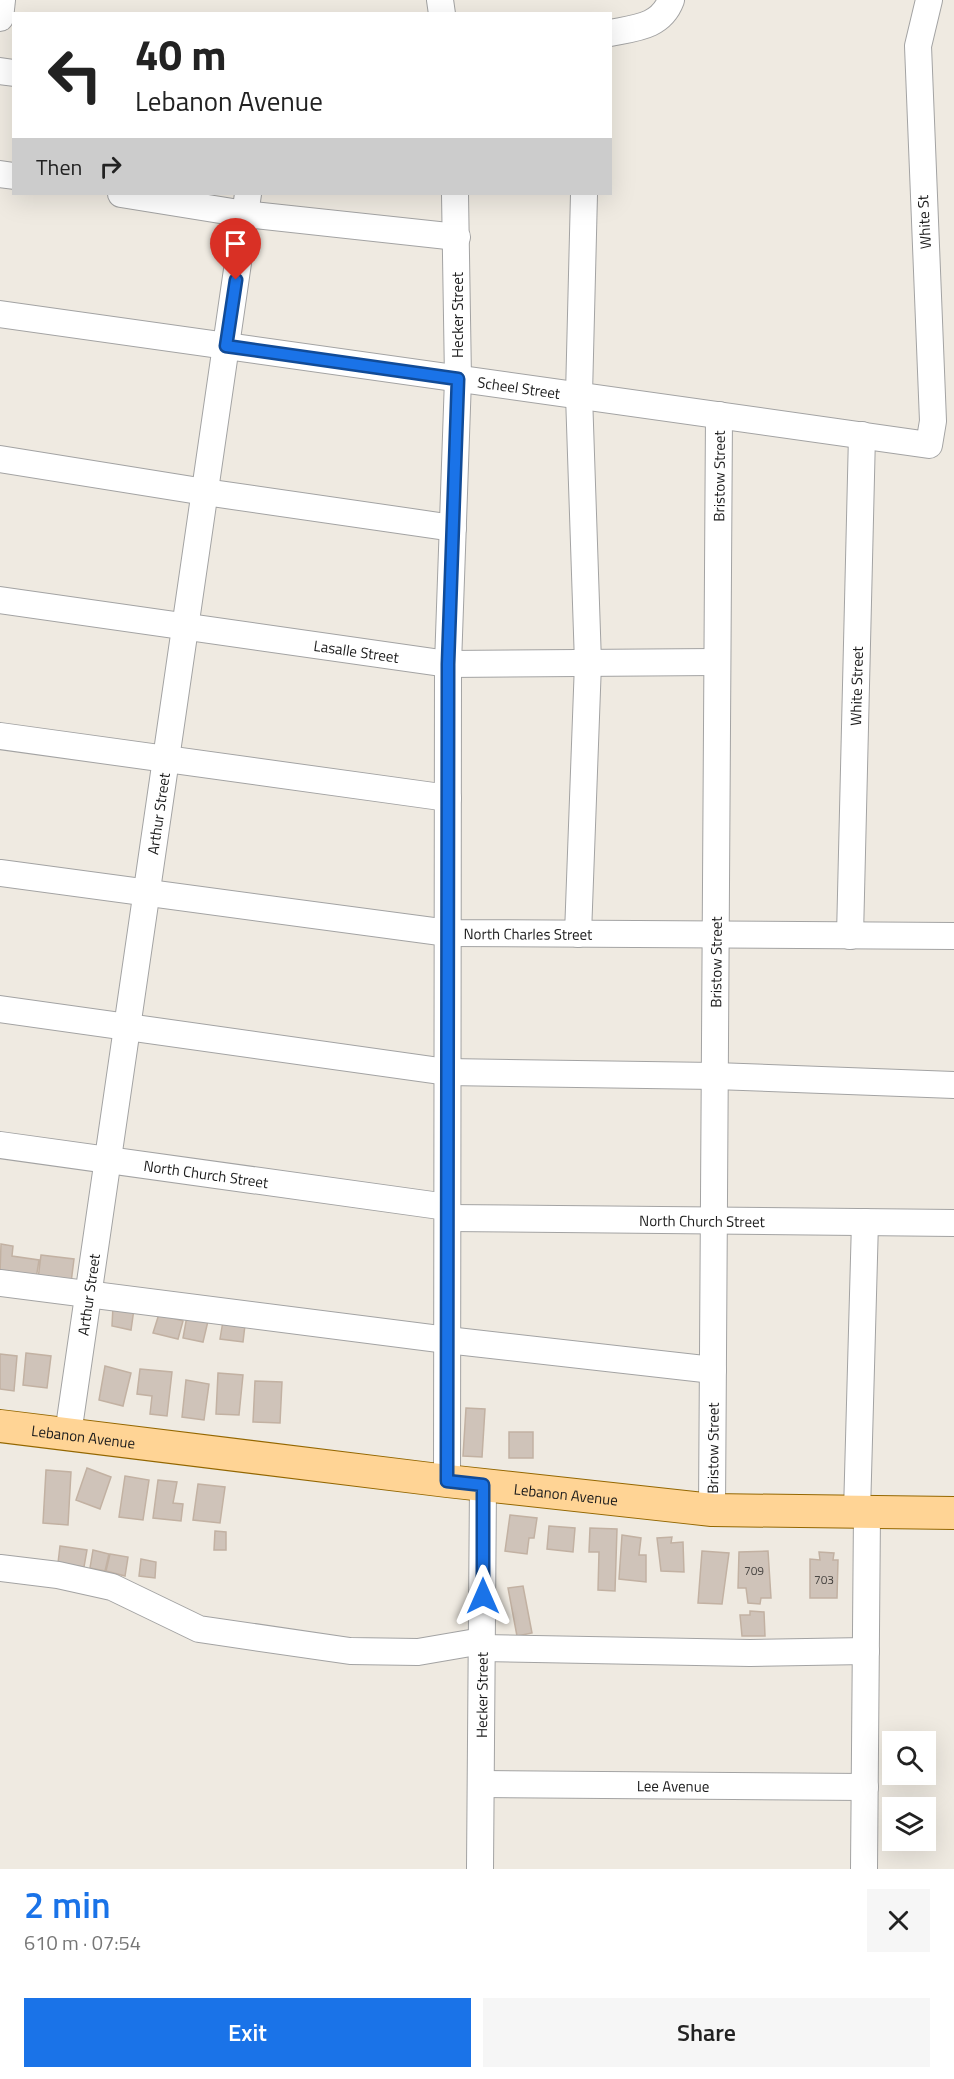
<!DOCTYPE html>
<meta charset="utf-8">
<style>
:root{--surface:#fff;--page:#f6f6f6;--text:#222;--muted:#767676;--accent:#1a73e8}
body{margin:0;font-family:"Titillium Web",sans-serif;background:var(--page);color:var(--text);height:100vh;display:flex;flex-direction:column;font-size:22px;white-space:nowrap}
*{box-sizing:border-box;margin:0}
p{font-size:20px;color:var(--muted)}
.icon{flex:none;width:33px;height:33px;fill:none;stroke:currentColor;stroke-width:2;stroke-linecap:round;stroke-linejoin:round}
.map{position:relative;height:1869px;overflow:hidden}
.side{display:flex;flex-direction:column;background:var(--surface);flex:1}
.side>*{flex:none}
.banner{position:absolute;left:12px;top:12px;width:600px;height:183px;border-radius:0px;box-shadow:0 6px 24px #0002;background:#fff;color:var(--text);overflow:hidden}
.buttons{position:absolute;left:882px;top:1731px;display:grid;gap:12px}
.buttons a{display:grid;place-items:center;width:54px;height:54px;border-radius:0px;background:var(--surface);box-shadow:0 6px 24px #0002;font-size:30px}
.pin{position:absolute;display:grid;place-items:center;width:51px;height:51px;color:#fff;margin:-62px -26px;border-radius:50% 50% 50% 0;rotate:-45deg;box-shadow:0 0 6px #0007}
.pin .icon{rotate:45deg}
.me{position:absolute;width:66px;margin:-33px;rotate:0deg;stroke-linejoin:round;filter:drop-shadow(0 0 4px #0008)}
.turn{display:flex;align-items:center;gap:21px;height:126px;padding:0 24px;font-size:27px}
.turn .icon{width:78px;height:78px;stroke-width:2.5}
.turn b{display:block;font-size:42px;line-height:51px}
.then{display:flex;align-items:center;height:57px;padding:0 24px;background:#0003;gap:12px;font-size:22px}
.round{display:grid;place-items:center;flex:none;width:63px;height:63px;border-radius:0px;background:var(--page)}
.headline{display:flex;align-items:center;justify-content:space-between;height:102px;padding:0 24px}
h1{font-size:36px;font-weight:600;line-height:45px;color:var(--accent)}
.button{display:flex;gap:12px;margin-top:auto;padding:12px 24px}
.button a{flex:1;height:69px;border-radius:0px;background:var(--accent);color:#fff;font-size:24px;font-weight:600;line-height:69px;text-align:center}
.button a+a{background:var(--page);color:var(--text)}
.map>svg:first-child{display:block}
.building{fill:#cfc3b9;stroke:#c2b1a2;stroke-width:1.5}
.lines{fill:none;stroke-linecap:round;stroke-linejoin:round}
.minor-casing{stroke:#a3a3a3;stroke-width:28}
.major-casing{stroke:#946700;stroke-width:34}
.minor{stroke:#fff;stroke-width:26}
.major{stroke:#ffd495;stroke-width:32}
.route-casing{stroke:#114b97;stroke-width:15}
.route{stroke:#1a73e8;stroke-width:10}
.labels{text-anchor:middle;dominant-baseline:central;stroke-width:5;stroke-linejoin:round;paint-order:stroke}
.number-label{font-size:12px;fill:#494643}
.street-label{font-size:15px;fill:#1c1c1c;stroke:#fff}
</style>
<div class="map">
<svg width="954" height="1869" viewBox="0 0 954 1869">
<rect width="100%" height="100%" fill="#efeae1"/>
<path class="building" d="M1 1244 13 1246 12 1256 39 1260 36 1279 0 1274Z
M41 1255 74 1259 71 1283 38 1279Z
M113 1306 134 1309 131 1330 112 1326Z
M159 1314 183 1321 178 1339 153 1333Z
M187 1316 208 1321 203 1342 183 1338Z
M223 1321 245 1325 243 1342 220 1339Z
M26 1353 51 1356 47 1388 23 1385Z
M0 1354 17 1356 14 1391 0 1389Z
M105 1366 131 1373 123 1406 99 1400Z
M140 1369 172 1372 167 1416 150 1414 152 1396 137 1394Z
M218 1373 243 1375 239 1415 216 1414Z
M186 1380 209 1384 204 1420 182 1417Z
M255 1381 282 1382 280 1423 253 1422Z
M466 1408 485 1409 482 1457 463 1456Z
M509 1432H533V1458H509Z
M87 1468 111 1477 100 1509 76 1500Z
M46 1470 71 1472 68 1525 43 1523Z
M125 1476 149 1480 143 1520 119 1517Z
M158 1480 177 1482 173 1503 183 1504 181 1521 153 1518Z
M198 1484 225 1487 220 1523 193 1520Z
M510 1515 537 1518 534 1538H529L527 1554 505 1551Z
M549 1526 575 1528 573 1552 547 1549Z
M590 1528 617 1529 615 1591 598 1590 599 1552H589Z
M215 1531 226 1532V1550H214Z
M622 1535 641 1538 639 1555H646V1582L619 1579Z
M672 1537 671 1543 683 1542 684 1572 661 1571 657 1538Z
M60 1546 87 1550 84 1567 58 1563Z
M93 1550 109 1554 105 1571 90 1568Z
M702 1551 729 1553 722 1604 698 1603Z
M768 1551 771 1598H761L760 1604 748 1603 746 1588H738L739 1552Z
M819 1552 834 1553 833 1560H838L837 1598H810V1559L820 1560Z
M110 1554 128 1557 125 1576 106 1571Z
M141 1559 156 1562 155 1578 139 1576Z
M523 1586 532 1633 517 1636 508 1588Z
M750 1611 764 1612 765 1636H742L740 1615H750Z"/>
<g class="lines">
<g class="minor-casing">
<g id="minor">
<path d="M440 0 442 14"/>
<path d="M0 18 2 0"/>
<path d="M610 33C635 28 661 27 671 0"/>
<path d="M0 71 14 73"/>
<path d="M0 174 14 176"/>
<path d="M121 194 245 214 457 237"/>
<path id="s1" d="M0 314 929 445 933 421 918 46 929 0"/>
<path d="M0 459 205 492 453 528"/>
<path id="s2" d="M0 600 448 664 716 662"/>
<path d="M0 736 448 798"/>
<path id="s3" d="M0 873 448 933 954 936"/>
<path d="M578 934 588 663 579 395 584 194"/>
<path id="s4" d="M850 936 862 435"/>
<path d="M0 1009 447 1072 715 1076 954 1085"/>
<path id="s5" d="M0 1145 447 1207"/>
<path id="s6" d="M448 1218 954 1223"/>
<path d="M0 1283 447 1340 713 1370"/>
<path id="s7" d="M68 1434 248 194"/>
<path d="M447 1481 448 664 458 379 455 194"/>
<path id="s8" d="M712 1510 719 415"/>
<path d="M857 1512 865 1222"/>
<path d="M0 1568 58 1575 112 1587 199 1629 350 1651 418 1652 482 1641"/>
<path d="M482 1648 750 1653 866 1651"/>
<path id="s9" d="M481 1784 865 1787"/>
<path id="s10" d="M480 1869 483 1485"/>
<path d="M864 1869 867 1512"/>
</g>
</g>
<g class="major-casing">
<g id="major">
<path id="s11" d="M0 1426 447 1481 712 1510 954 1513"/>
</g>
</g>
<use href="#minor" class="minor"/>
<use href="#major" class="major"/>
</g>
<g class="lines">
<g class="route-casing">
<path id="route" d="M236 280 226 346 458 379 448 664 447 1481 483 1485V1596"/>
</g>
<use href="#route" class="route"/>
</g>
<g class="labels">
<g class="number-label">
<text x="754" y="1570">709</text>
<text x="824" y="1579">703</text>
</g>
<g class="street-label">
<text transform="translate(924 222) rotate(-93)">White St</text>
<text transform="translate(457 315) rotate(-90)">Hecker Street</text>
<text stroke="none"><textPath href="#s1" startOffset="524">Scheel Street</textPath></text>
<text stroke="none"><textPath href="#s8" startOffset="1034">Bristow Street</textPath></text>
<text stroke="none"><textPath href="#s2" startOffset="360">Lasalle Street</textPath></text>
<text stroke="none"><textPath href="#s4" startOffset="250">White Street</textPath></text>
<text stroke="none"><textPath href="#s7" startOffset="627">Arthur Street</textPath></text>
<text stroke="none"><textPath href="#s3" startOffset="532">North Charles Street</textPath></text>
<text stroke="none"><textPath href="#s8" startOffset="548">Bristow Street</textPath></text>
<text stroke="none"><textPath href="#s5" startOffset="208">North Church Street</textPath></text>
<text stroke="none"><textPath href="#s6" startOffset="254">North Church Street</textPath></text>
<text stroke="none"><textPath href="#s7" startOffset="141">Arthur Street</textPath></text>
<text stroke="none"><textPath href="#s11" startOffset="84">Lebanon Avenue</textPath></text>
<text stroke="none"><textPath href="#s8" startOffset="62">Bristow Street</textPath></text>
<text stroke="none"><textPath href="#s11" startOffset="570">Lebanon Avenue</textPath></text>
<text stroke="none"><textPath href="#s10" startOffset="174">Hecker Street</textPath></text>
<text stroke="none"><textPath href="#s9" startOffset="192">Lee Avenue</textPath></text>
</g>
</g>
</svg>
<div class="buttons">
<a><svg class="icon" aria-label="search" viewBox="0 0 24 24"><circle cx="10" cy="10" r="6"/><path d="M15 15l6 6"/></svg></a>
<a><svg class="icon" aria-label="layers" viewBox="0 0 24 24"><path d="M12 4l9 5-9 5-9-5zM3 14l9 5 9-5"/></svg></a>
</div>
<div class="pin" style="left:236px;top:280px;background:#d93025"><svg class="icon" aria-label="arrive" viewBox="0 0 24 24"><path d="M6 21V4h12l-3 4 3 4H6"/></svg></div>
<svg class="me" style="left:483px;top:1596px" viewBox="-20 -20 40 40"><path d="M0-17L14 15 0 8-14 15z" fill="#1a73e8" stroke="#fff" stroke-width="4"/></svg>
<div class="banner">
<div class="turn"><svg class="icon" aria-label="left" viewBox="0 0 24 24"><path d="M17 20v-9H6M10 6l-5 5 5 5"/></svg><div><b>40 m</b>Lebanon Avenue</div></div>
<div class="then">Then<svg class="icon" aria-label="right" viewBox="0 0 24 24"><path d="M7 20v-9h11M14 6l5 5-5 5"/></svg></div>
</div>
</div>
<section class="side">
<div class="headline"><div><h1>2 min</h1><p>610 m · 07:54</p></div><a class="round"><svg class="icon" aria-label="close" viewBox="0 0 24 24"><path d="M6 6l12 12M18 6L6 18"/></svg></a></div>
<div class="button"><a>Exit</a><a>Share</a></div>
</section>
